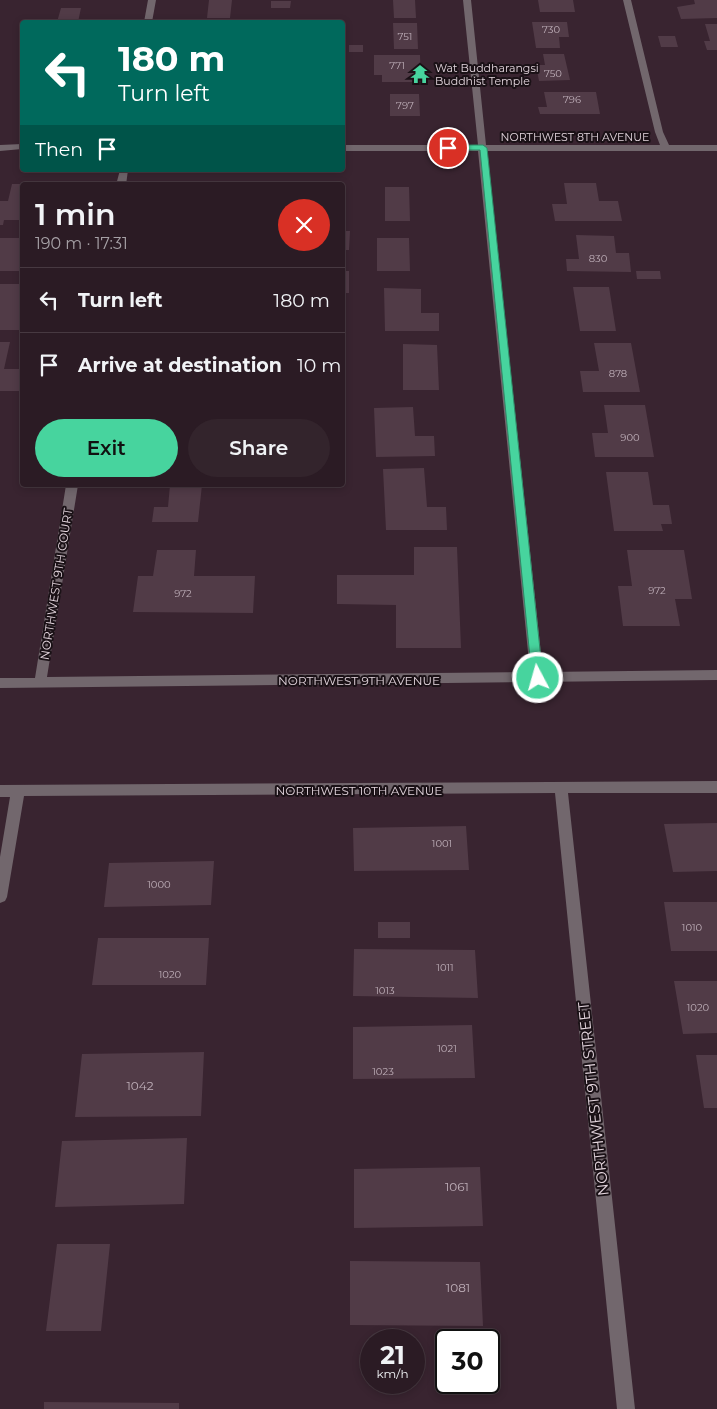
<!DOCTYPE html>
<meta charset="utf-8">
<style>
:root{--surface:#2b1b24;--page:#33242c;--text:#f1f3f6;--muted:#a6a1a6;--line:#473941;--accent:#47d49e}
body{margin:0;font-family:Montserrat,sans-serif;background:var(--page);color:var(--text);height:100vh;display:flex;flex-direction:column;font-size:19px;white-space:nowrap}
*{box-sizing:border-box;margin:0}
p{font-size:16px;color:var(--muted)}
.icon{flex:none;width:28px;height:28px;fill:none;stroke:currentColor;stroke-width:2;stroke-linecap:round;stroke-linejoin:round}
.map{position:relative;flex:1;overflow:hidden}
.side{position:absolute;left:20px;top:182px;width:325px;height:305px;display:flex;flex-direction:column;background:var(--surface);border-radius:5px;box-shadow:0 2px 8px #0003,0 0 0 1px var(--line)}
.side>*{flex:none}
.banner{position:absolute;left:20px;top:20px;width:325px;height:152px;border-radius:5px;box-shadow:0 2px 8px #0003,0 0 0 1px var(--line);background:#00695c;color:#fff;overflow:hidden}
.speed{position:absolute;left:360px;top:1329px;display:flex;gap:10px;font-size:25px;font-weight:700;text-align:center}
.speed>*{display:grid;place-content:center;width:65px;height:65px;border-radius:50%;background:var(--surface);box-shadow:0 2px 8px #0003,0 0 0 1px var(--line);line-height:1}
.speed small{font-size:12px;font-weight:400}
.speed .limit{border:2px solid #111;border-radius:8px;background:#fff;color:#111}
.pin{position:absolute;display:grid;place-items:center;width:42px;height:42px;color:#fff;margin:-21px;border:2px solid #fff;border-radius:50%;box-shadow:0 1px 5px #0007}
.me{position:absolute;width:55px;margin:-28px;rotate:354deg;stroke-linejoin:round;filter:drop-shadow(0 0 4px #0008)}
.turn{display:flex;align-items:center;gap:18px;height:105px;padding:0 15px;font-size:22px}
.turn .icon{width:65px;height:65px;stroke-width:2.5}
.turn b{display:block;font-size:35px;line-height:42px}
.then{display:flex;align-items:center;height:48px;padding:0 15px;background:#0003;gap:10px;font-size:19px}
.round{display:grid;place-items:center;flex:none;width:52px;height:52px;border-radius:26px;background:var(--page)}
.headline{display:flex;align-items:center;justify-content:space-between;height:85px;padding:0 15px}
h1{font-size:30px;font-weight:600;line-height:38px}
.cta{display:flex;gap:10px;margin-top:auto;padding:10px 15px}
.cta a{flex:1;height:58px;border-radius:30px;background:var(--accent);color:#111;font-size:20px;font-weight:600;line-height:58px;text-align:center}
.cta a+a{background:var(--page);color:var(--text)}
ul{padding:0;list-style:none}
li{display:flex;align-items:center;gap:15px;height:65px;padding:0 15px;border-top:1px solid var(--line)}
li div{flex:1}
li b{display:block;font-size:19px}
li em{font-style:normal}
.map>svg:first-child{display:block}
.building{fill:#513b47}
.lines{fill:none;stroke-linecap:round;stroke-linejoin:round}
.minor{fill:#72676d;fill-rule:evenodd}
.route{fill:#47d49e;stroke:#2e8a67}
.labels{text-anchor:middle;dominant-baseline:central;stroke-width:4;stroke-linejoin:round;paint-order:stroke}
.number-label{font-size:10px;fill:#beaeb8}
.far-poi-label{font-size:11px;fill:#e3d5dd;stroke:#1a1116;text-anchor:start}
.far-street-label{font-size:11px;fill:#e3d5dd;stroke:#1a1116}
.street-label{font-size:12px;fill:#e3d5dd;stroke:#1a1116}
.near-number-label{font-size:12px;fill:#beaeb8}
.near-street-label{font-size:15px;fill:#e3d5dd;stroke:#1a1116}
</style>
<div class="map">
<svg width="717" height="1409" viewBox="0 0 717 1409">
<rect width="100%" height="100%" fill="#392430"/>
<path class="building" d="M209 0H232L230 18H207Z
M393 0H415L416 18H394Z
M538 0H573L575 12H540Z
M694 0H717V18L681 19 677 7 695 4Z
M271 1H291L290 8H271Z
M61 8H81L78 22H57Z
M532 22H567L569 37H559L560 48H536Z
M393 23H417L418 49H394Z
M705 24H717V50H707L704 41H710Z
M658 36H675L678 47H661Z
M349 45H363V52H349Z
M543 54H564L570 80 539 81 536 65H545Z
M374 55H420L421 82H382V75H374Z
M544 92H596L600 114H540L538 107H547Z
M390 94H419L420 116H390Z
M254 182H290V185H254Z
M564 183H596L599 201H618L622 221H555L552 204H567Z
M12 184H22V220H4L3 225H0V201H8Z
M385 187H409L410 221H385Z
M342 231H350L349 250H342Z
M576 235 614 236 616 253H629L631 272 567 271 566 259H579Z
M0 238H22V271H0Z
M377 238H409L410 271H377Z
M342 271H349V293H342Z
M636 271H660L661 279H637Z
M0 284H22V315L19 330H0Z
M573 287H609L616 331H580Z
M384 288 421 289V313H439V331H385Z
M0 342H10L4 369H22V391H0Z
M594 343H631L640 392H583L580 371H599Z
M403 344 437 345 439 390H403Z
M604 405H645L654 457H595L592 433H608Z
M413 407 415 436H434L435 456 376 457 374 408Z
M424 468 427 507H446L447 530H386L383 469Z
M606 472H648L653 505H669L672 524H661L663 531H614Z
M170 485H202L198 522H152L154 507H168Z
M414 547H457L461 648H396V605L337 604V575H414Z
M157 550H196L194 576H255L253 613 133 612 138 576H153Z
M627 550H684L692 599H675L680 626H623L618 586H632Z
M717 823V871L673 872 664 824Z
M466 826 469 870 354 871 353 828Z
M214 861 211 905 104 907 109 863Z
M664 902H717V951H671Z
M378 922H410V938H378Z
M98 938H209L206 985H92Z
M354 949 475 950 478 998 353 996Z
M674 981H717V1033L683 1034Z
M472 1025 475 1078 353 1079V1027Z
M204 1052 201 1116 75 1117 82 1054Z
M696 1055H717V1108H704Z
M187 1138 184 1204 55 1207 62 1141Z
M480 1167 483 1226 354 1228V1169Z
M57 1244H110L101 1331H46Z
M350 1261 480 1262 483 1326 350 1325Z
M44 1402 179 1403V1409H44Z"/>
<g class="lines">
<path class="minor" d="M148 0H156L152 22H144Z
M463 0H471L486 145H660L655 132 623 0H631L663 132 669 145H717V151H487L543 672 717 670V680L0 688V678H35L66 485H78L47 677 530 672 478 151H342V145H478Z
M22 144V149L0 151V145Z
M120 170H128L126 185H116Z
M717 781V793H568L635 1409H617L555 793 24 796 7 897 5 901 0 903V857L10 797H0V785Z"/>
</g>
<path class="route" d="M483 145 487 148 543 678 538 683 532 678 480 150H448L444 148 448 145Z"/>
<defs>
<g id="temple-bare" transform="scale(1.5)"><path d="M0-6L5-2H3V0L6.5 2.5H4V6H1.5V3h-3V6H-4V2.5H-6.5L-3 0V-2H-5Z" fill="#47d49e" stroke="#1a1116" stroke-width="2.5" paint-order="stroke"/></g>
</defs>
<g fill-rule="evenodd">
<use href="#temple-bare" x="420" y="74"/>
</g>
<g class="labels">
<g class="number-label">
<text x="551" y="29">730</text>
<text x="405" y="36">751</text>
<text x="397" y="65">771</text>
<text x="553" y="73">750</text>
<text x="572" y="99">796</text>
<text x="405" y="105">797</text>
<text x="598" y="258">830</text>
<text x="618" y="373">878</text>
<text x="630" y="437">900</text>
<text x="657" y="590">972</text>
<text x="183" y="593">972</text>
<text x="442" y="843">1001</text>
<text x="159" y="884">1000</text>
<text x="692" y="927">1010</text>
<text x="445" y="967">1011</text>
<text x="170" y="974">1020</text>
<text x="385" y="990">1013</text>
<text x="698" y="1007">1020</text>
<text x="447" y="1048">1021</text>
<text x="383" y="1071">1023</text>
</g>
<g class="far-poi-label">
<text x="435" y="68">Wat Buddharangsi<tspan x="435" dy="13">Buddhist Temple</tspan></text>
</g>
<g class="far-street-label">
<text x="575" y="137">NORTHWEST 8TH AVENUE</text>
</g>
<g class="street-label">
<text transform="translate(56 584) rotate(-81)">NORTHWEST 9TH COURT</text>
<text x="359" y="680">NORTHWEST 9TH AVENUE</text>
<text x="359" y="790">NORTHWEST 10TH AVENUE</text>
</g>
<g class="near-number-label">
<text x="140" y="1085">1042</text>
<text x="457" y="1186">1061</text>
<text x="458" y="1287">1081</text>
</g>
<g class="near-street-label">
<text transform="translate(593 1099) rotate(-96)">NORTHWEST 9TH STREET</text>
</g>
</g>
</svg>
<div class="speed"><div>21<small>km/h</small></div><div class="limit">30</div></div>
<div class="pin" style="left:448px;top:148px;background:#d93025"><svg class="icon" aria-label="arrive" viewBox="0 0 24 24"><path d="M6 21V4h12l-3 4 3 4H6"/></svg></div>
<svg class="me" style="left:538px;top:678px" viewBox="-20 -20 40 40"><circle r="17" fill="#47d49e" stroke="#fff" stroke-width="3"/><path d="M0-11L8 9 0 5-8 9z" fill="#fff"/></svg>
<div class="banner">
<div class="turn"><svg class="icon" aria-label="left" viewBox="0 0 24 24"><path d="M17 20v-9H6M10 6l-5 5 5 5"/></svg><div><b>180 m</b>Turn left</div></div>
<div class="then">Then<svg class="icon" aria-label="arrive" viewBox="0 0 24 24"><path d="M6 21V4h12l-3 4 3 4H6"/></svg></div>
</div>
<section class="side">
<div class="headline"><div><h1>1 min</h1><p>190 m · 17:31</p></div><a class="round" style="background:#d93025;color:#fff"><svg class="icon" aria-label="close" viewBox="0 0 24 24"><path d="M6 6l12 12M18 6L6 18"/></svg></a></div>
<ul>
<li><svg class="icon" aria-label="left" viewBox="0 0 24 24"><path d="M17 20v-9H6M10 6l-5 5 5 5"/></svg><div><b>Turn left</b></div><em>180 m</em></li>
<li><svg class="icon" aria-label="arrive" viewBox="0 0 24 24"><path d="M6 21V4h12l-3 4 3 4H6"/></svg><div><b>Arrive at destination</b></div><em>10 m</em></li>
</ul>
<div class="cta"><a>Exit</a><a>Share</a></div>
</section>
</div>
